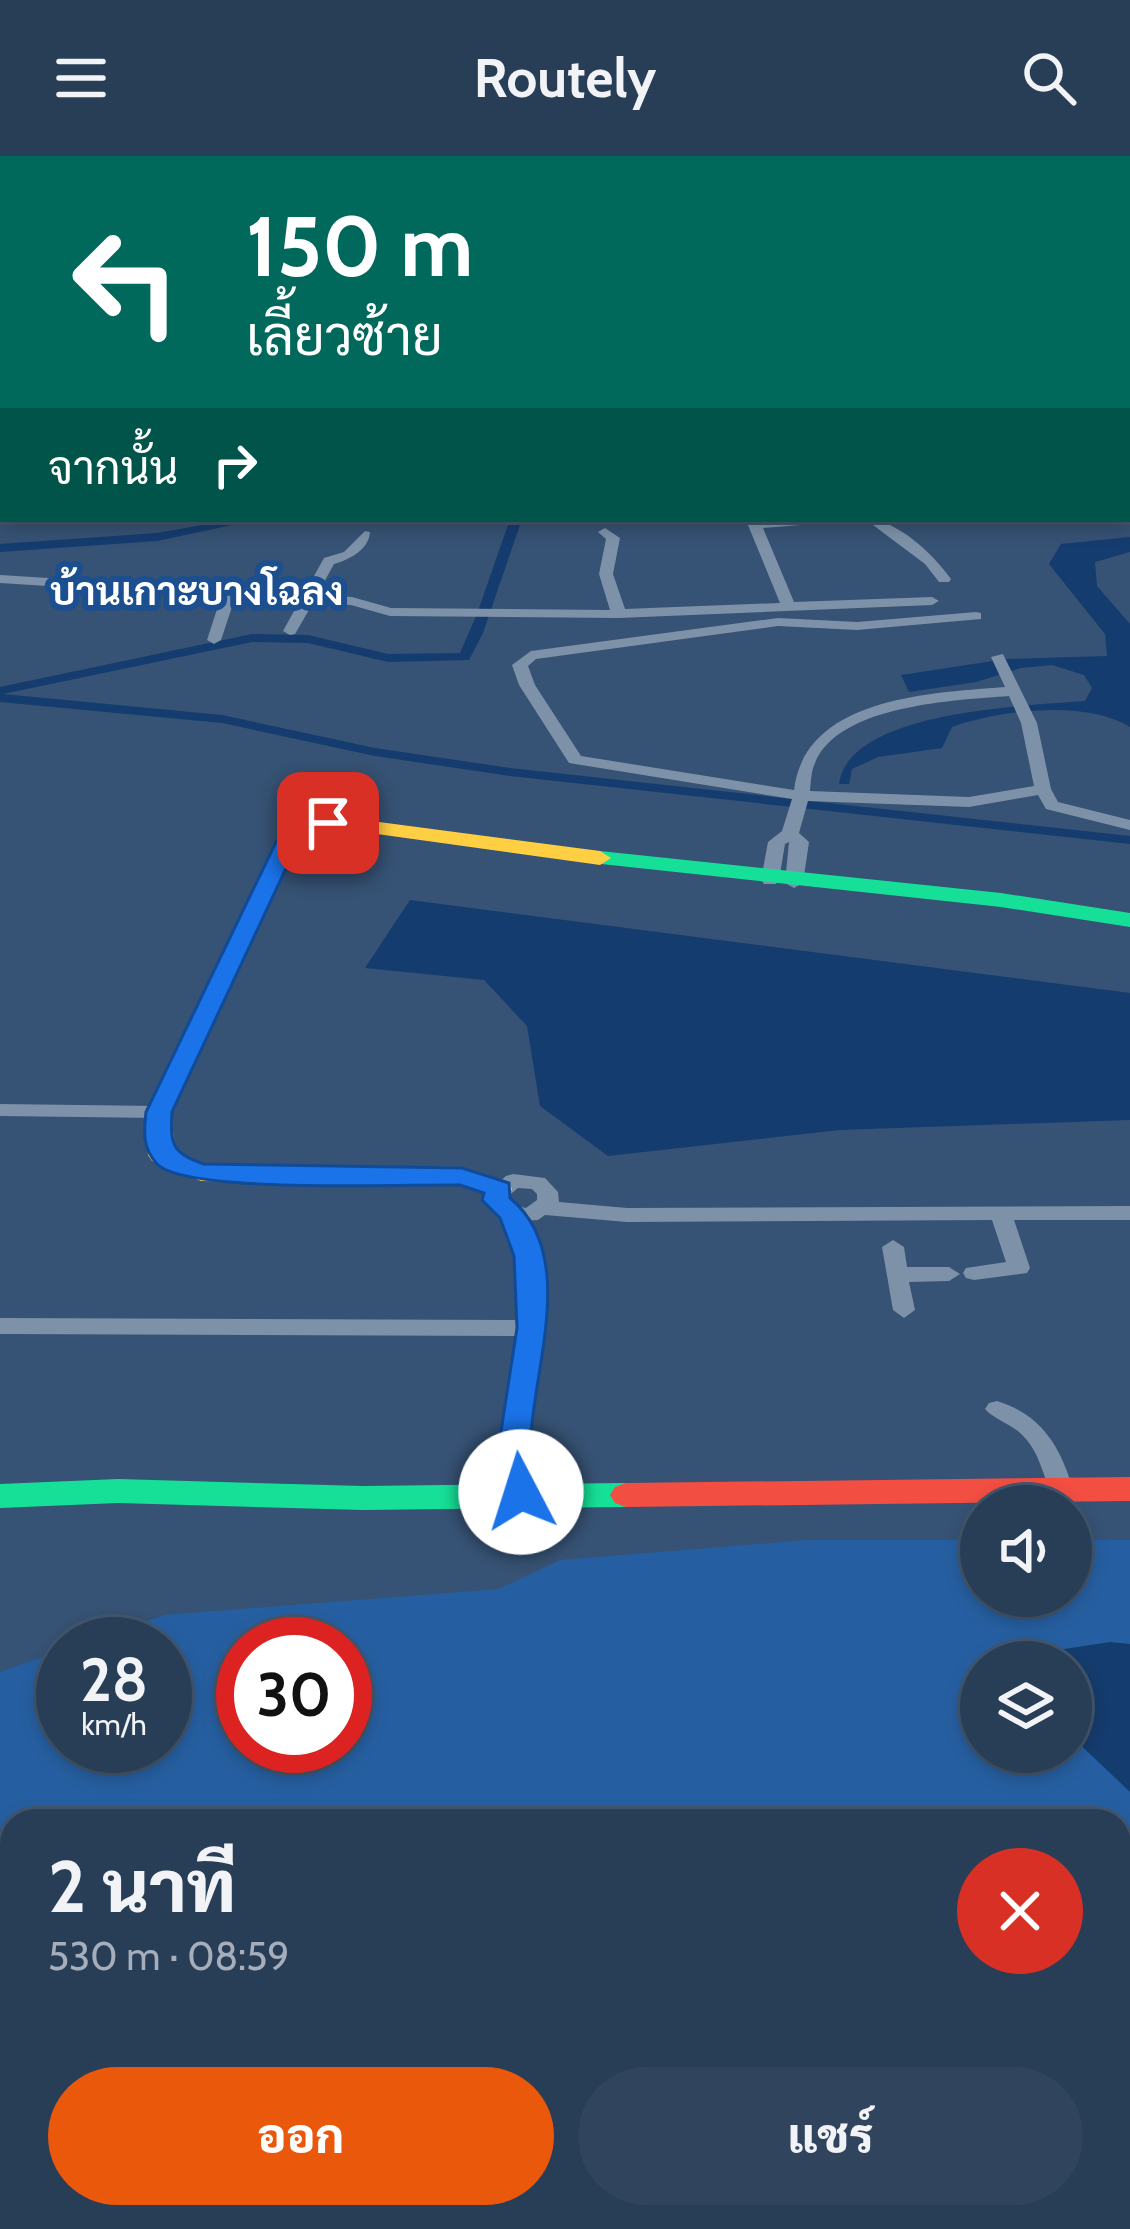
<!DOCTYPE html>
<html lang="th">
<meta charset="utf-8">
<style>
:root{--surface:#283e57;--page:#30455d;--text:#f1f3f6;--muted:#a5aeba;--line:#44576d;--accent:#ea580c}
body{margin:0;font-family:Cabin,Sarabun,sans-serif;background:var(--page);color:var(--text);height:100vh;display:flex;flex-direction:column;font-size:45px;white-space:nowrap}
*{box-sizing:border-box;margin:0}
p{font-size:39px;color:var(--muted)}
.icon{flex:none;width:66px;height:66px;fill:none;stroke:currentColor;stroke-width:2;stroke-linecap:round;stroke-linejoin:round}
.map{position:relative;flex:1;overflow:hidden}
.details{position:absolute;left:0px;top:1653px;width:1131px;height:420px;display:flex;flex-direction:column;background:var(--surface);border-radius:36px 36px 0 0;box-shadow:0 6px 18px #0003,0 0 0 3px var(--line)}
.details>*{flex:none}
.banner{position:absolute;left:0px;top:0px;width:1131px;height:366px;box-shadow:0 6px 18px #0003,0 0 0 3px var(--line);background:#00695c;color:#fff;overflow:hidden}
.controls{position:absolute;left:960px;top:1329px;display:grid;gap:24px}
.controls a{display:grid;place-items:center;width:132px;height:132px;border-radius:50%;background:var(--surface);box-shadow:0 6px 18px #0003,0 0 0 3px var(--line);font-size:60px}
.speed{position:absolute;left:36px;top:1461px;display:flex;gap:24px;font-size:60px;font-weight:700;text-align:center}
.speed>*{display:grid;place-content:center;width:156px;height:156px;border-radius:50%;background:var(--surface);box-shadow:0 6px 18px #0003,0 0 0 3px var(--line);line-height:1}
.speed small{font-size:30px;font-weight:400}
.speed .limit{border:18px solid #d22;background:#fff;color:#111}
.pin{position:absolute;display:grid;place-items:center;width:102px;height:102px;color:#fff;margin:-51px;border-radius:24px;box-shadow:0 6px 18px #0006}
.me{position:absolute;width:132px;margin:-66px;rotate:355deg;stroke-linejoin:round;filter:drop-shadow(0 0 9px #0008)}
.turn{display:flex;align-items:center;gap:42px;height:252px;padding:0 48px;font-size:54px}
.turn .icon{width:156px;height:156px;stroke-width:2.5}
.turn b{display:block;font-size:84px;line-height:102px}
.then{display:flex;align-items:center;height:114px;padding:0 48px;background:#0003;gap:24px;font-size:45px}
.round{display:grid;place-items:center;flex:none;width:126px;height:126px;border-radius:63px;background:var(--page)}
.head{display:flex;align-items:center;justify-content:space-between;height:204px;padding:0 48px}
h1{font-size:72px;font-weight:800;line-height:90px}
.cta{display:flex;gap:24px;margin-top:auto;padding:24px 48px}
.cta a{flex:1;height:138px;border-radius:72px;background:var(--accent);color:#fff;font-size:48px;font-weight:800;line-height:138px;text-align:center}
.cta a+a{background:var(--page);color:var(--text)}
header{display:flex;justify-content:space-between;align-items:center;height:156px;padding:0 48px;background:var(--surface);font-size:54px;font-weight:800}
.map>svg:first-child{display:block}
.green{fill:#265fa1;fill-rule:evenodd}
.water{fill:#153c6e}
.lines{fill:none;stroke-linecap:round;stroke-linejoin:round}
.canal{fill:#153c6e;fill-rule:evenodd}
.river{fill:#153c6e;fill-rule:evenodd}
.street{fill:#7d92a8;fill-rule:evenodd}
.fast{fill:#16e098;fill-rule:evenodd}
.slow{fill:#ffcf43;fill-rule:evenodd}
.jam{fill:#f24e42;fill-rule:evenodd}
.route{fill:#1a73e8;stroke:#114b97;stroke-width:3}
.labels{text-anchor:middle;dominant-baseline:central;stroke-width:12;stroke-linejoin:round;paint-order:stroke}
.far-quarter-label{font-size:39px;font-weight:bold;fill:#fff;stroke:#1b4f8f}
</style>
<header><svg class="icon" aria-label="menu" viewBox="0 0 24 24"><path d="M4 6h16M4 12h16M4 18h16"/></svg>Routely<svg class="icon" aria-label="search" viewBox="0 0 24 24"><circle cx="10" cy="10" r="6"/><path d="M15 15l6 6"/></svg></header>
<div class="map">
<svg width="1130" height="2073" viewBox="0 0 1130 2073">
<rect width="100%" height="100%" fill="#365274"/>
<path class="green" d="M807 1384H981V1440H1071V1384H1130V2073H0V1516L63 1494V1590H165V1488H80L164 1459 499 1433 560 1404ZM243 1488H345V1590H243ZM981 1506H1071V1596H981ZM12 1665H1119V2061H12Z"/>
<path class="water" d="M1130 381V396L1095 406 1097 430 1130 468V571C1086 543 1000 554 952 571L942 592 878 601 852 613 849 628H839C849 554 1026 550 1085 545L1092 532 1084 519 1052 509 1021 512 976 526 909 536 901 519 1006 503 1107 500 1105 478 1049 408 1061 388Z
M410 744 1130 837V964L840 974 608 1000 540 950 527 870 484 824 365 812Z
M1110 1486 1130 1488V1636L1071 1580V1506H1030L1045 1496Z
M293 2061H602L595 2073H286Z"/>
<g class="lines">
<path class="canal" d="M236 363H261L157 385 0 396V388L157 377Z
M510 363H522L483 477 469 504 388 506 308 487 252 486 3 538 222 559 375 592 510 612 1130 680V688L510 620 375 600 222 567 0 546V531L252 478 308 479 388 498 460 497 477 458Z"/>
<path class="river" d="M110 0H124L126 3H112Z
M1128 186H1130V196H1128Z
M3 283V295L0 296V284Z
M1128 322H1130V334H1128Z"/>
<path class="street" d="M660 0H670V3H660Z
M952 0H963L966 3H955Z
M1128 3H1130V9H1128Z
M0 8H3V14H0Z
M1128 19 1130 20V26L1128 25Z
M1128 65H1130V71H1128Z
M0 174H3V181H0Z
M0 198H3V204H0Z
M3 234V257L0 256V235Z
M1128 282H1130V290H1128Z
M3 296V304L0 305V297Z
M1128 335H1130V343H1128Z
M778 363H832L825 367 763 372 794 446 932 441 939 445 932 449 619 462 390 460 351 449 313 447 295 478 290 479 283 475 299 446 235 442 221 484 214 488 207 484 221 441 0 427V419L304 438 324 402 344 396 365 375 370 376C369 393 351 403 334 408L317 439 352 441 391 452 610 454 599 418 606 383 598 376 605 372 620 382 613 418 625 453 780 447 748 369 755 365Z
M865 363C897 363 933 398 951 423L949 426H939L925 408Z
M976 456 981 457V463L857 474 778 470 536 503 528 510 535 529 581 600 794 634C805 541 931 537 1005 531L991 501 1003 498 1037 567 1051 633 1058 646 1130 664V674L1046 653 1038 639 969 651 808 645 799 677 809 686 803 727 794 732 785 727 789 686 785 688 779 724 776 728H764L761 724 768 686 782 675 792 643 569 607 519 529 512 509 531 495 778 462 857 466ZM1009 540 1021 567 1034 630 969 641 810 635C811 626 811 615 815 607 838 549 956 544 1009 540Z
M0 948 159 950 169 956 159 962 0 960Z
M513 1018 545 1022 558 1036 559 1046 627 1052 1130 1050V1064H1014L1030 1112 1027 1117 974 1124 966 1122 963 1117 966 1112 1006 1106 992 1064 627 1066 545 1059 538 1064 523 1065 540 1112 539 1166 543 1172 538 1178C534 1213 528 1249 528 1285 527 1303 535 1326 530 1342L521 1345 512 1342C491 1295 509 1229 516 1180L0 1178V1162L517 1164 518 1112 502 1061 497 1060 485 1039 506 1020ZM518 1032 532 1033 537 1038V1044L526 1052 512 1049 507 1041Z
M893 1084 904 1091 907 1111H949L960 1118 949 1125 909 1126 915 1154 904 1162 893 1154 882 1091Z
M997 1245C1042 1259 1060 1290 1073 1333L1070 1339 1061 1342 1052 1339C1042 1317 1039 1293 1019 1276 1008 1267 994 1263 985 1253L989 1247Z"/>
<path class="fast" d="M600 695 1001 737 1130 757V771L1001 751 592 707V697Z
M118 1323 363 1330 626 1327 637 1331 642 1339 637 1347 626 1351 363 1354 118 1347 0 1352V1328Z"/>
<path class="slow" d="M341 661 600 695 611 702 600 709 341 673 317 674 297 689 172 956 174 995 205 1009 462 1011 509 1027 512 1033 509 1039 499 1042 460 1028 201 1025 152 1005 148 999 146 956 277 686 304 663Z"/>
<path class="jam" d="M1130 1321V1345L626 1351 615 1347 610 1339 615 1331 626 1327Z"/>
</g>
<path class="route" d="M328 660 339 667 335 671 309 678 297 689 172 956C170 989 172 997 204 1008L462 1012 509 1027 510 1042C577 1097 535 1208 531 1279 530 1298 535 1318 537 1336L521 1348 506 1336 500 1282 517 1172 514 1100 500 1062 482 1044 484 1037 460 1029C408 1028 186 1038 157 1008 142 992 144 976 146 956L276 686 294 669Z"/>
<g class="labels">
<g class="far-quarter-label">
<text x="197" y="435">บ้านเกาะบางโฉลง</text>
</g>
</g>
</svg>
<div class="controls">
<a><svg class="icon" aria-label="sound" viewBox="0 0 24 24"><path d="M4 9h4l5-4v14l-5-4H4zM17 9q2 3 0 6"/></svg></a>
<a><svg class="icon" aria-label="layers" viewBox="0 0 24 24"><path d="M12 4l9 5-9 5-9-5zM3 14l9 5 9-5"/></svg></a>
</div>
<div class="speed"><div>28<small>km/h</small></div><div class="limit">30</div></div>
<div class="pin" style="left:328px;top:667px;background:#d93025"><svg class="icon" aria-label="arrive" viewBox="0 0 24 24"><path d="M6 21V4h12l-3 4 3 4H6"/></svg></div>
<svg class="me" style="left:521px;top:1336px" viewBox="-20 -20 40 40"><circle r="19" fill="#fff"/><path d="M0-13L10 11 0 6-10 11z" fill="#1a73e8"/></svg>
<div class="banner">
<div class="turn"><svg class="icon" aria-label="left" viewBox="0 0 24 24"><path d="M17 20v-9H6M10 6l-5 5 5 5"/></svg><div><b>150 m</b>เลี้ยวซ้าย</div></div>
<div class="then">จากนั้น<svg class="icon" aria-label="right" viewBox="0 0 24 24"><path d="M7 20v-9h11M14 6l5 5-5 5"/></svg></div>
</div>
<section class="details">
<div class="head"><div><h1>2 นาที</h1><p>530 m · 08:59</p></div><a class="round" style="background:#d93025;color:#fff"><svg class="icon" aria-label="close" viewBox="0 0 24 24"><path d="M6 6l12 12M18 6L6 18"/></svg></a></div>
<div class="cta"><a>ออก</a><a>แชร์</a></div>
</section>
</div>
